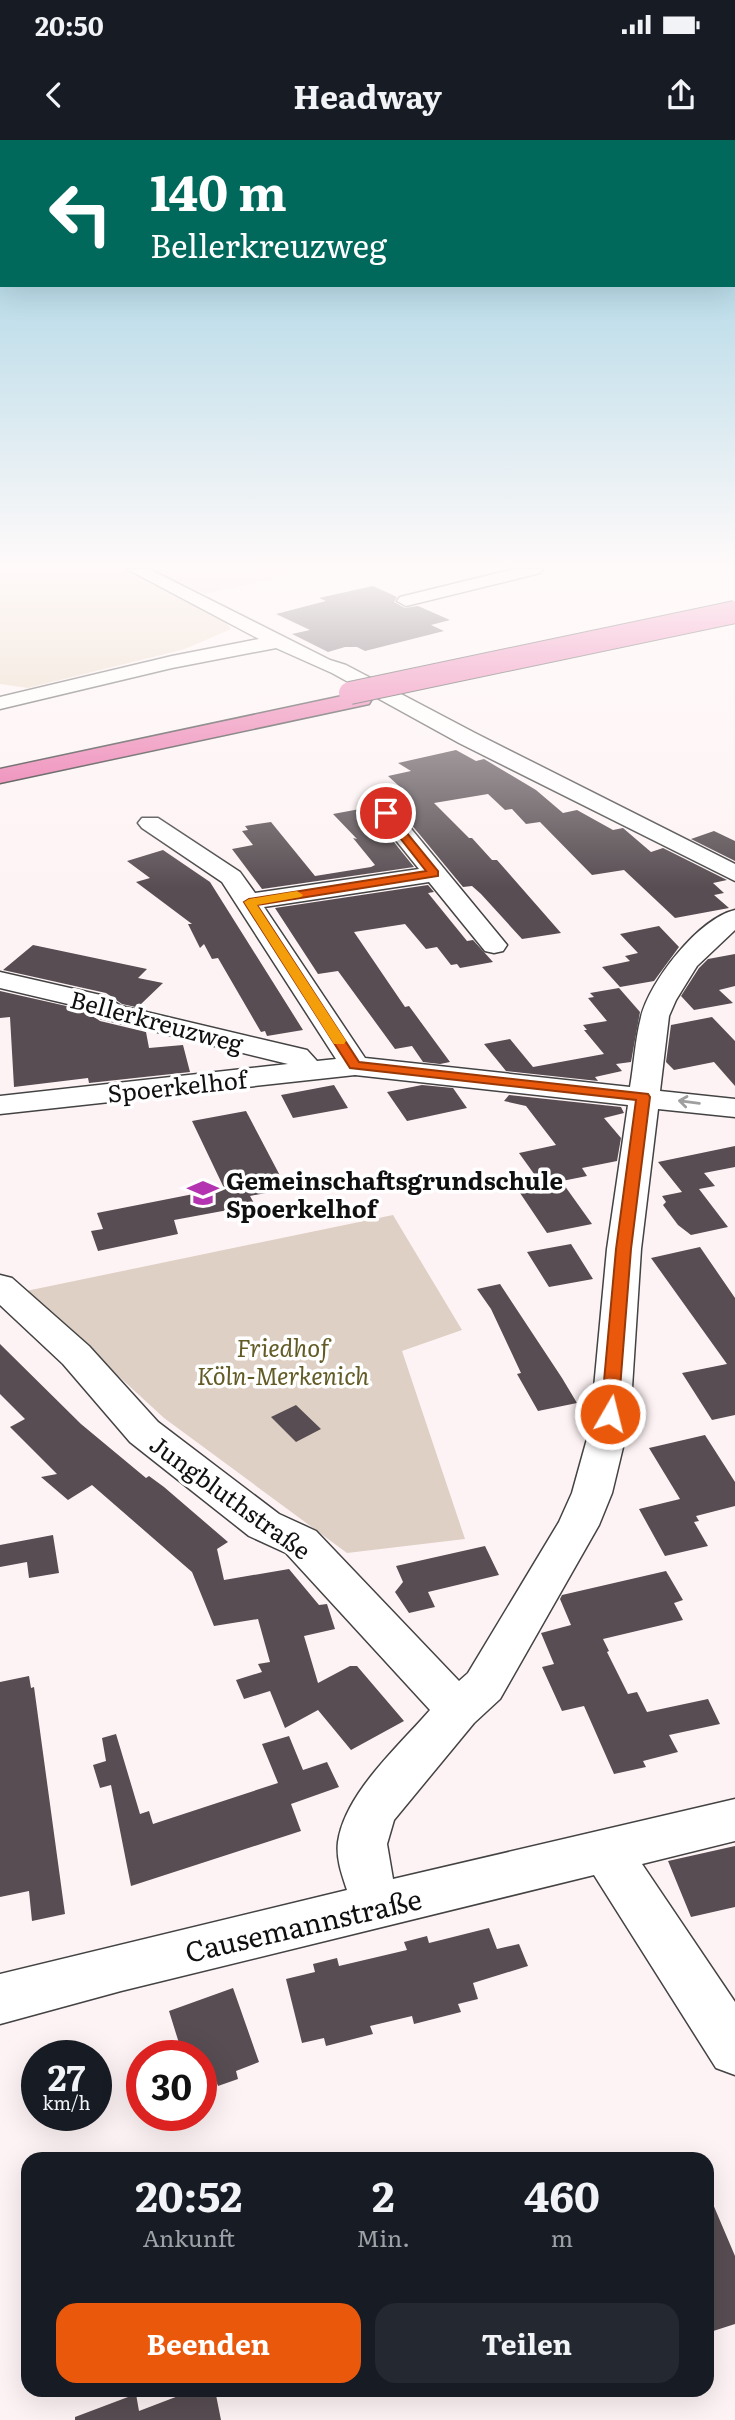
<!DOCTYPE html>
<html lang="de">
<meta charset="utf-8">
<style>
:root{--surface:#171b24;--page:#242831;--text:#f1f3f6;--muted:#9ea1a6;--accent:#ea580c}
body{margin:0;font-family:Literata,serif;background:var(--page);color:var(--text);height:100vh;display:flex;flex-direction:column;font-size:26px;white-space:nowrap}
*{box-sizing:border-box;margin:0}
p{font-size:23px;color:var(--muted)}
.icon{flex:none;width:38px;height:38px;fill:none;stroke:currentColor;stroke-width:2;stroke-linecap:round;stroke-linejoin:round}
.map{position:relative;flex:1;overflow:hidden}
.sheet{position:absolute;left:21px;top:2012px;width:693px;height:245px;display:flex;flex-direction:column;background:var(--surface);border-radius:21px;box-shadow:0 7px 28px #0002}
.sheet>*{flex:none}
.guide{position:absolute;left:0px;top:0px;width:735px;height:147px;box-shadow:0 7px 28px #0002;background:#00695c;color:#fff;overflow:hidden}
.speed{position:absolute;left:21px;top:1900px;display:flex;gap:14px;font-size:35px;font-weight:700;text-align:center}
.speed>*{display:grid;place-content:center;width:91px;height:91px;border-radius:50%;background:var(--surface);box-shadow:0 7px 28px #0002;line-height:1}
.speed small{font-size:18px;font-weight:400}
.speed .limit{border:10px solid #d22;background:#fff;color:#111}
.pin{position:absolute;display:grid;place-items:center;width:60px;height:60px;color:#fff;margin:-30px;border:4px solid #fff;border-radius:50%;box-shadow:0 2px 7px #0007}
.me{position:absolute;width:77px;margin:-38px;rotate:8deg;stroke-linejoin:round;filter:drop-shadow(0 0 5px #0008)}
.turn{display:flex;align-items:center;gap:24px;height:147px;padding:0 35px;font-size:32px}
.turn .icon{width:91px;height:91px;stroke-width:2.5}
.turn b{display:block;font-size:49px;line-height:60px}
.eta{display:flex;justify-content:space-evenly;align-items:center;height:119px;text-align:center}
.eta b{font-size:42px;font-weight:700;line-height:49px}
.button{display:flex;gap:14px;margin-top:auto;padding:14px 35px}
.button a{flex:1;height:80px;border-radius:21px;background:var(--accent);color:#fff;font-size:28px;font-weight:700;line-height:80px;text-align:center}
.button a+a{background:var(--page);color:var(--text)}
.status{display:flex;justify-content:space-between;align-items:center;height:49px;padding:0 35px;background:var(--surface);direction:ltr}
.status svg{height:19px;fill:currentColor}
header{display:flex;justify-content:space-between;align-items:center;height:91px;padding:0 35px;background:var(--surface);font-size:32px;font-weight:700}
.map>svg:first-child{display:block}
.farmland{fill:#f2d5d5}
.green{fill:#e6d5bf}
.cemetery{fill:#dfd0c5}
.building{fill:#574d52}
.lines{fill:none;stroke-linecap:round;stroke-linejoin:round}
.minor-casing{stroke:#434343;stroke-width:3}
.highway-casing{stroke:#212121;stroke-width:3}
.minor{fill:#fff;fill-rule:evenodd}
.highway{fill:#e868a3;fill-rule:evenodd}
.highway-bridge-casing{stroke:#212121;stroke-width:24;stroke-linecap:butt}
.highway-bridge{stroke:#e868a3;stroke-width:22}
.oneway{stroke:#9f9f9f}
.route{fill:#ea580c;stroke:#983908;stroke-width:2}
.slow{fill:#f59e0b}
.labels{text-anchor:middle;dominant-baseline:central;stroke-width:7;stroke-linejoin:round;paint-order:stroke}
.street-label{font-size:24px;fill:#101010;stroke:#fff}
.poi-label{font-size:24px;font-weight:bold;fill:#101010;stroke:#fff;text-anchor:start}
.park-label{font-size:24px;font-style:italic;fill:#625b25;stroke:#fff}
.near-street-label{font-size:28px;fill:#101010;stroke:#fff}
</style>
<div class="status"><b>20:50</b><svg viewBox="0 0 49 12"><path d="M0 12V9h3v3zM5 12V6h3v6zM10 12V3h3v9zM15 12V0h3v12zM26 1h20v11H26zM47 4h2v5h-2z"/></svg></div>
<header><svg class="icon" aria-label="back" viewBox="0 0 24 24"><path d="M15 5l-7 7 7 7"/></svg>Headway<svg class="icon" aria-label="share" viewBox="0 0 24 24"><path d="M12 15V3M7 8l5-5 5 5M5 13v7h14v-7"/></svg></header>
<div class="map">
<svg width="735" height="2280" viewBox="0 0 735 2280">
<rect width="100%" height="100%" fill="#fef3f4"/>
<path class="farmland" d="M150 429H318L205 454Z"/>
<path class="green" d="M0 429H125L225 481 231 489 185 509 28 548 0 544Z"/>
<path class="cemetery" d="M393 1075 462 1190 402 1211 465 1399 347 1413 164 1278 26 1151Z"/>
<path class="building" d="M373 446 397 457 394 462 405 468 418 466 450 480 431 485 444 491 365 511 357 507H345L328 512 292 494 310 490 276 474 326 461 319 458Z
M456 610 476 621 484 619 536 650 563 673 577 670 613 690 623 688 651 712 663 708 727 740 713 743 724 753 714 755 729 768 675 778 624 730 592 735 540 682 526 684 512 669 505 670 488 654 434 663 469 698H472L492 720H497L561 793 522 799 481 754 472 746 463 747 396 666 389 664 397 663 394 660 411 657 388 636 411 631 398 623Z
M376 666 372 675 414 727 262 749 232 709 253 705 242 691 248 690 245 686 271 682 315 736 371 727 375 725 353 698 357 699 333 674Z
M714 691 735 701V721L691 699Z
M163 710 210 742 303 890 267 896 265 891 261 892 218 818 212 819 204 804 200 808 188 784H192L136 742 150 738 127 721Z
M428 745 434 752 428 753 467 801 473 800 493 822 460 828 457 824 451 825 437 807 426 809 405 784 354 792 405 867 409 866 450 922 440 924 423 922 412 906 395 909 338 831 318 834 275 768Z
M659 786 679 807 654 841 620 847 602 827 630 821 625 816 638 813 620 794Z
M33 805 147 829 138 838 163 843 140 865V868L122 864 106 853 3 830Z
M735 814V846L719 850 733 863 694 870 681 856 699 828 708 819Z
M619 848 640 872 631 922 616 924 622 931 595 937 598 941 506 931 484 904 510 899 533 927 604 914 584 890H587L583 885 607 881 588 858 594 857 590 853Z
M0 851 84 870 100 881 146 892 149 908 183 905 190 932 89 943 88 938 14 947 10 877 0 878Z
M712 877 735 901V946L714 922 674 930 666 922 671 885Z
M334 945 348 968 293 978 281 955Z
M422 945 453 948 467 968 407 981 387 952Z
M509 955 621 967 624 973 604 978 621 998 617 1021 582 1028 587 1036 542 1045 519 1013 556 1005 526 966 504 961Z
M246 971 287 1049 250 1056 255 1065 174 1080 178 1094 98 1111 91 1091 103 1089 97 1073 224 1048 192 981Z
M735 1006V1027L704 1033 715 1046 699 1049 728 1087 691 1095 678 1085 663 1065 666 1062 662 1056 682 1052 658 1022Z
M562 1042 592 1084 547 1093 518 1050Z
M571 1104 593 1139 549 1147 527 1112Z
M700 1107 735 1158V1275L712 1280 682 1233 727 1224 651 1118Z
M500 1144 562 1238 577 1263 538 1271 517 1234 521 1233 491 1169 477 1149Z
M0 1204 81 1284 146 1338 149 1336 164 1347 228 1402 217 1409 224 1440 289 1429 319 1465 327 1464 335 1489 304 1496 318 1543 350 1526H357L404 1581 351 1610 318 1570 285 1588 270 1551 244 1559 236 1540 262 1532 258 1524 270 1522 258 1479 214 1486 192 1432 92 1345 68 1360 41 1337 57 1334 10 1287 25 1279 0 1254Z
M296 1265 321 1289 296 1302 271 1277Z
M705 1295 735 1342V1366L696 1376 699 1381 694 1382 708 1406 665 1416 639 1369 680 1359 649 1308Z
M53 1395 59 1433 29 1438 27 1422 0 1427V1405Z
M485 1406 499 1435 428 1452 435 1467 409 1473 395 1452 403 1442 396 1426Z
M666 1431 683 1460 674 1463 683 1480 603 1499 609 1511 607 1512 628 1554 637 1552 647 1572 708 1559 720 1584 669 1595 678 1612 643 1621 646 1627 614 1634 584 1566 562 1571 542 1527 554 1524 541 1493 571 1485 560 1459 562 1455Z
M29 1536 31 1548 34 1547 65 1774 32 1781 29 1751 0 1757V1542Z
M116 1594 140 1674 149 1671 153 1684 278 1643 262 1604 289 1596 303 1630 327 1622 339 1647 291 1664 301 1691 131 1746 111 1645 100 1648 93 1625 106 1621 102 1598Z
M735 1706V1767L691 1777 668 1721Z
M489 1788 497 1809 519 1804 528 1826 473 1843 478 1859 458 1864 461 1872 414 1884 412 1876 370 1886 373 1894 326 1906 324 1898 302 1903 286 1839 315 1832 313 1824 337 1818 339 1826 407 1810 404 1802 427 1796 429 1803Z
M233 1848 259 1922 236 1931 238 1939 218 1946 215 1938 201 1943V1916H183L169 1871Z
M707 2050 735 2116V2184L707 2193Z
M194 2250H215L221 2280H75V2277L136 2254 139 2271Z"/>
<g class="lines">
<g class="minor-casing">
<path id="minor" d="M127 429H149L330 520 346 525 475 593 735 724V741L459 603 332 533 276 508 172 528 0 569V557L172 516 259 499Z
M514 429H543L540 433 406 466 397 461 400 457Z
M386 666 394 668 507 805 503 811 494 813 485 811 429 742 264 767 365 918 630 947C634 924 635 900 641 877 650 841 698 779 735 770V790L697 826 676 860 669 876 660 951 735 959V977L658 969 641 1109 632 1248 625 1299 612 1353 599 1385 500 1559 474 1583 394 1680 387 1704 393 1739 735 1659V1701L642 1724 735 1862V1935L716 1928 594 1735 121 1851 0 1884V1834L347 1750C342 1735 336 1719 338 1702 345 1653 399 1606 430 1570L286 1413 249 1396 130 1302 63 1224 0 1165V1135L12 1138 89 1206 158 1282 279 1374 316 1391 459 1541 468 1533 559 1382 572 1353 587 1299 594 1248 607 1109 628 965 355 935 0 974V956L288 924 101 878 85 868 0 848V832L105 856 121 866 307 910 317 921 336 919 222 742 142 688 138 683 142 678H158L240 732 255 753 419 729 374 673 378 668Z"/>
</g>
<g class="highway-casing">
<path id="highway" d="M361 552 369 554 372 559 369 564 0 643V629Z"/>
</g>
<use href="#minor" class="minor"/>
<use href="#highway" class="highway"/>
<g class="highway-bridge-casing">
<path id="highway-bridge" d="M350 553 735 472"/>
</g>
<use href="#highway-bridge" class="highway-bridge"/>
</g>
<defs><path id="oneway-shaft" d="M-6 0H5M1.5-3L5.5 0L1.5 3" fill="none" stroke-width="1.6" stroke-linecap="round" stroke-linejoin="round" transform="scale(1.75)"/></defs>
<use class="oneway" href="#oneway-shaft" transform="translate(689 962) rotate(-173)"/>
<linearGradient id="sky" x2="0" y2="1"><stop stop-color="#96cce0"/><stop offset="0.57" stop-color="#fffafa"/><stop offset="1" stop-color="#fffafa" stop-opacity="0"/></linearGradient>
<rect width="735" height="748" fill="url(#sky)"/>
<path class="route" d="M382 671H389L438 731V736L257 765 359 922 648 954 650 957 631 1109 618 1274 616 1278H603L601 1274 616 1109 636 960 350 928 244 762 249 759 426 731 382 675Z"/>
<path class="slow" d="M297 751 303 755 301 757 257 765 346 901 344 904H334L244 762 249 759Z"/>
<defs>
<g id="school-bare" transform="scale(2.415)"><path d="M0-5L7-2L0 1L-7-2ZM-4 1L0 2.5L4 1V4Q0 6-4 4Z" fill="#b433b0" stroke="#fff" stroke-width="2.5" paint-order="stroke"/></g>
</defs>
<g fill-rule="evenodd">
<use href="#school-bare" x="203" y="1053"/>
</g>
<g class="labels">
<g class="street-label">
<text transform="translate(157 880) rotate(15)">Bellerkreuzweg</text>
<text transform="translate(177 945) rotate(-6)">Spoerkelhof</text>
<text transform="translate(231 1356) rotate(36)">Jungbluthstraße</text>
</g>
<g class="poi-label">
<text x="226" y="1039">Gemeinschaftsgrundschule<tspan x="226" dy="28">Spoerkelhof</tspan></text>
</g>
<g class="park-label">
<text x="283" y="1206">Friedhof<tspan x="283" dy="28">Köln-Merkenich</tspan></text>
</g>
<g class="near-street-label">
<text transform="translate(303 1784) rotate(-13)">Causemannstraße</text>
</g>
</g>
</svg>
<div class="speed"><div>27<small>km/h</small></div><div class="limit">30</div></div>
<div class="pin" style="left:386px;top:673px;background:#d93025"><svg class="icon" aria-label="arrive" viewBox="0 0 24 24"><path d="M6 21V4h12l-3 4 3 4H6"/></svg></div>
<svg class="me" style="left:610px;top:1274px" viewBox="-20 -20 40 40"><circle r="17" fill="#ea580c" stroke="#fff" stroke-width="3"/><path d="M0-11L8 9 0 5-8 9z" fill="#fff"/></svg>
<div class="guide">
<div class="turn"><svg class="icon" aria-label="left" viewBox="0 0 24 24"><path d="M17 20v-9H6M10 6l-5 5 5 5"/></svg><div><b>140 m</b>Bellerkreuzweg</div></div>
</div>
<section class="sheet">
<div class="eta">
<div><b>20:52</b><p>Ankunft</p></div>
<div><b>2</b><p>Min.</p></div>
<div><b>460</b><p>m</p></div>
</div>
<div class="button"><a>Beenden</a><a>Teilen</a></div>
</section>
</div>
